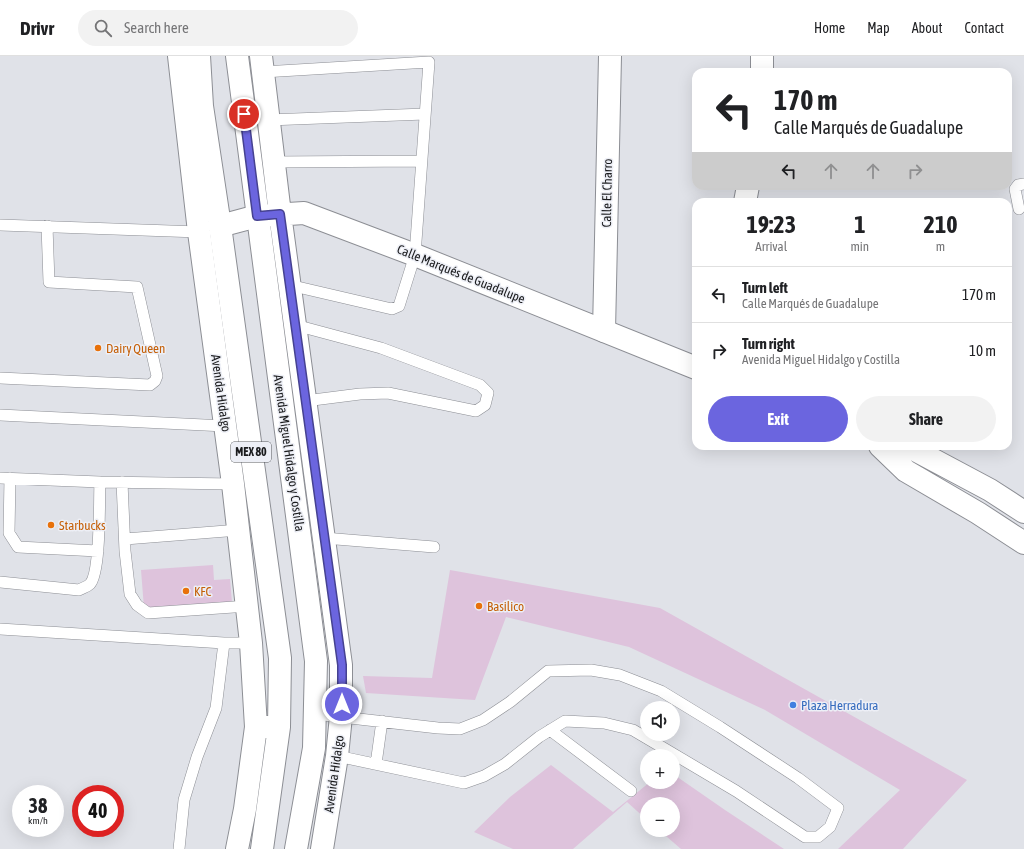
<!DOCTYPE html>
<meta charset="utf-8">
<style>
:root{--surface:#fff;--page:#f2f2f2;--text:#202124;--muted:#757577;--line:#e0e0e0;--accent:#6b65df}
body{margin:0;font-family:"Asap Condensed",sans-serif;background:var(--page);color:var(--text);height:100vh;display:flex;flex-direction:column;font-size:15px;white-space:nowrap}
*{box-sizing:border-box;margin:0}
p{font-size:13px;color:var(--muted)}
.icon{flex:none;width:22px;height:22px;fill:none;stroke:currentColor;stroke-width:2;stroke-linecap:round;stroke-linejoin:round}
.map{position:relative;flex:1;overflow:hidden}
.sheet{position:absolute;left:692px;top:142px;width:320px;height:252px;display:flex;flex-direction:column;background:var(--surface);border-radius:12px;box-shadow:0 4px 16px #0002}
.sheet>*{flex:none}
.banner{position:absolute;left:692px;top:12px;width:320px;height:122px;border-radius:12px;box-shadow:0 4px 16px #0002;background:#fff;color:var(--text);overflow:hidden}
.buttons{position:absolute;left:640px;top:645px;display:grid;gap:8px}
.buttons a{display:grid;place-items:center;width:40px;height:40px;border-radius:50%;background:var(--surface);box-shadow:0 4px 16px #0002;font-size:20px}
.speed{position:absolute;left:12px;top:729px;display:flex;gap:8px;font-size:20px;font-weight:700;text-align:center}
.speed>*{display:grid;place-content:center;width:52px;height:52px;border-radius:50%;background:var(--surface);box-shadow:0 4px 16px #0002;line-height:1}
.speed small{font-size:10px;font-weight:400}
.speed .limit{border:6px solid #d22;background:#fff;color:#111}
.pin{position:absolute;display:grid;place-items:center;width:34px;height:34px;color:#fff;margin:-17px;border:2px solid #fff;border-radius:50%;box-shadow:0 1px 4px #0007}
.me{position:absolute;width:44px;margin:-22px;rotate:0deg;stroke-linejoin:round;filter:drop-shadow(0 0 3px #0008)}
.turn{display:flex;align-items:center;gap:14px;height:84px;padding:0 16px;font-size:18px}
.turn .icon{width:52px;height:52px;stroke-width:2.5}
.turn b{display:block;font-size:28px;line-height:34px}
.lanes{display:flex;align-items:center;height:38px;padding:0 16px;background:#0003;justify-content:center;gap:20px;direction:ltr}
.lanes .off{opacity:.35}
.eta{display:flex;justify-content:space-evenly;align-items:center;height:68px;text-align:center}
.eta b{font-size:24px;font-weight:700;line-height:28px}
.cta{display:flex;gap:8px;margin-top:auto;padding:8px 16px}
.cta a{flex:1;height:46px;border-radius:24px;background:var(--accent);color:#fff;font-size:16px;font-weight:700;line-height:46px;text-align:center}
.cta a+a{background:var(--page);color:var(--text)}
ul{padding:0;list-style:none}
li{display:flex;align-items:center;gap:12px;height:56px;padding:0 16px;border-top:1px solid var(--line)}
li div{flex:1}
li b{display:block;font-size:15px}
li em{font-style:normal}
header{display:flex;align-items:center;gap:24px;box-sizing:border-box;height:56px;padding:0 20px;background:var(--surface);border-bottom:1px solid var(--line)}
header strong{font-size:19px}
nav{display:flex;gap:22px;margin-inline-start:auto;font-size:14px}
.search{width:280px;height:36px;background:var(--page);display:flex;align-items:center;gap:10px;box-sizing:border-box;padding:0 14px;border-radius:22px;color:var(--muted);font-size:15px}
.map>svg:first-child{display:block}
.building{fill:#dec3dc}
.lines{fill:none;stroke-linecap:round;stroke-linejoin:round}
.service-casing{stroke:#8c8e94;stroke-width:12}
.minor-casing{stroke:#8c8e94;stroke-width:24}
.tertiary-casing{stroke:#8c8e94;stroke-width:24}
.primary-casing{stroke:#8c8e94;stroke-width:24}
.service{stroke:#fff;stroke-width:11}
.minor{stroke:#fff;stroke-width:22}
.tertiary{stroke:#fff;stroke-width:22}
.primary{stroke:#fff;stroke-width:22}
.route-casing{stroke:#464291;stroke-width:10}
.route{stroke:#6b65df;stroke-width:7}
.food-dot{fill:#e8710a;stroke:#edeff6;stroke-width:1.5}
.shop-dot{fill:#3f7fe0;stroke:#edeff6;stroke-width:1.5}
.labels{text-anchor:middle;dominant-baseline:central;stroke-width:3;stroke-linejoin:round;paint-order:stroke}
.shield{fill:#edeff6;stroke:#595b5e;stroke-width:1}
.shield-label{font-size:12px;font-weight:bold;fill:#1a1b1d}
.street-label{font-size:13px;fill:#1a1b1d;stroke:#edeff6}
.food-label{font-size:13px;fill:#c56008;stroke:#edeff6;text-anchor:start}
.shop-label{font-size:13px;fill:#366cbe;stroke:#edeff6;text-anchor:start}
</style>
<header>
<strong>Drivr</strong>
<div class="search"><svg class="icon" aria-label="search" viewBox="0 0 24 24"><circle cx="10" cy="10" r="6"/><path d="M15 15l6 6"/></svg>Search here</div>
<nav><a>Home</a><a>Map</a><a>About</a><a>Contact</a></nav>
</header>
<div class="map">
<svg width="1024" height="793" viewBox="0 0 1024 793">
<rect width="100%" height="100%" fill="#e0e2e8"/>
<path class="building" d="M213 509 214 524 230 523 232 546 144 552 141 514Z
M450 514 660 552 967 724 903 793H838L900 734 765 654 629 591 506 561 475 644 366 637 363 620 432 622Z
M551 709 613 756 650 726H673V718L725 754 784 793H681L659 774H673V748H647V764L627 746 573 793H513L474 776 510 741Z"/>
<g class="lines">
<g class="service-casing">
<path id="service" d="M263 16 429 6 415 199 399 250 392 253 289 229
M268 64 425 58
M274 106 421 105
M1019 153 1015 133 1018 129 1024 128
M0 169 199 176 202 175
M295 269 381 292 480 329 488 337 485 349 476 355 388 337 360 338 305 345
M0 322 150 329 155 325 157 320 137 231 49 226 47 170
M0 359 225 370
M0 422 100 426C99 444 101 516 90 528 87 531 82 532 79 534L0 526
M10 422 9 477 18 491 98 495
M100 426 233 428
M122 426 125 495 130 538 137 549 148 557 248 550
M324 482 434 491
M125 483 239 474
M0 573 224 587H251
M315 658 438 672 460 673 483 664 510 646 548 615 591 614 620 619 661 635 720 671 798 722 838 752 830 771 818 781H805L736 735 633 674 604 667 565 665 539 681 505 708 484 720 464 727 337 700
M550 674 631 735
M376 708 382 665
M179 793 184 744 197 701 216 652 224 587"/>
</g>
<g class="minor-casing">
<path id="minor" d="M762 16V0
M745 146 748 130
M604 275 610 0"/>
</g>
<g class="tertiary-casing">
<path id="tertiary" d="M179 0 199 176 233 428 251 587 256 671 245 753 237 793
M261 0 280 158 341 609V660L337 700 322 793
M220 170 257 160 304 157 415 199 696 312
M880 390 906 415 978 457 1024 487
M900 390 915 394 990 434 1024 456"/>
</g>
<g class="primary-casing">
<path id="primary" d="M199 0 202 50 220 170 280 602 279 671 262 793
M237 0 316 605 314 692 296 793
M256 671H279"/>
</g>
<use href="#service" class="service"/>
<use href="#minor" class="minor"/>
<use href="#tertiary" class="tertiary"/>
<use href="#primary" class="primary"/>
</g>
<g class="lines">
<g class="route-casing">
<path id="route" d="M244 58 257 160 280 158 342 609V648"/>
</g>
<use href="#route" class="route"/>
</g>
<g class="food-dot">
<circle cx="98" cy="292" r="4"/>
<circle cx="51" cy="469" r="4"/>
<circle cx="186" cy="535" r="4"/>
<circle cx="479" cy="550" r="4"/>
</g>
<circle class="shop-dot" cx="793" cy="649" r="4"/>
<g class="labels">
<rect class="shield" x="231" y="386" width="40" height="20" rx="3"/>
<g class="shield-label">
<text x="251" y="396">MEX 80</text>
</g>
<g class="street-label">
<text transform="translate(607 137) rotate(-89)">Calle El Charro</text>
<text transform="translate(461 218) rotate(22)">Calle Marqués de Guadalupe</text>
<text transform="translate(221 337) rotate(82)">Avenida Hidalgo</text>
<text transform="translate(289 397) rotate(82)">Avenida Miguel Hidalgo y Costilla</text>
<text transform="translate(334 718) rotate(-82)">Avenida Hidalgo</text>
</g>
<g class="food-label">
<text x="106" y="292">Dairy Queen</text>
<text x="59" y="469">Starbucks</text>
<text x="194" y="535">KFC</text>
<text x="487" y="550">Basilico</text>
</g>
<g class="shop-label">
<text x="801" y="649">Plaza Herradura</text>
</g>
</g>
</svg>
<div class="buttons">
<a><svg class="icon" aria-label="sound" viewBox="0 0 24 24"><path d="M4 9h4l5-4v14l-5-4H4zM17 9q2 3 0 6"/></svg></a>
<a>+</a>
<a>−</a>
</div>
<div class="speed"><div>38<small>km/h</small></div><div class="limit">40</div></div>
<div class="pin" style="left:244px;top:58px;background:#d93025"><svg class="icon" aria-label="arrive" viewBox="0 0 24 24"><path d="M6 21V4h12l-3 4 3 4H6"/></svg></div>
<svg class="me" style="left:342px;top:648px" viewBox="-20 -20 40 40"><circle r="17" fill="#6b65df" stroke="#fff" stroke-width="3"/><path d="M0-11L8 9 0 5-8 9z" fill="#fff"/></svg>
<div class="banner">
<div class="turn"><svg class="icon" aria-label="left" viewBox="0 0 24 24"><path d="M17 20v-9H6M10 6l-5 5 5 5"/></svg><div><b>170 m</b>Calle Marqués de Guadalupe</div></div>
<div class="lanes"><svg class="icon" aria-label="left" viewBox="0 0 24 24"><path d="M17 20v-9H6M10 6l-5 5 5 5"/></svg><svg class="icon off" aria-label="ahead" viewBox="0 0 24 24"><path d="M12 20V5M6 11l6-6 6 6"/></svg><svg class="icon off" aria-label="ahead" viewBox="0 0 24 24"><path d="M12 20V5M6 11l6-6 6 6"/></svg><svg class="icon off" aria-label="right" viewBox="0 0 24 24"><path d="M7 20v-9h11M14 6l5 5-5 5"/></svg></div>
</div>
<section class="sheet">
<div class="eta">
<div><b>19:23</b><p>Arrival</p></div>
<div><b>1</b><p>min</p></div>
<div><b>210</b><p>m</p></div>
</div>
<ul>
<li><svg class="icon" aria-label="left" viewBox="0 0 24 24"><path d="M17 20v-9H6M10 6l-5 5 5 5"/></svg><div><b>Turn left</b><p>Calle Marqués de Guadalupe</p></div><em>170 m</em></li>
<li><svg class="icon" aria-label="right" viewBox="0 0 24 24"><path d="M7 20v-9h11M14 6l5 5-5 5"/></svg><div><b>Turn right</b><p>Avenida Miguel Hidalgo y Costilla</p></div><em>10 m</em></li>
</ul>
<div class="cta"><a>Exit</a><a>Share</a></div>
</section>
</div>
